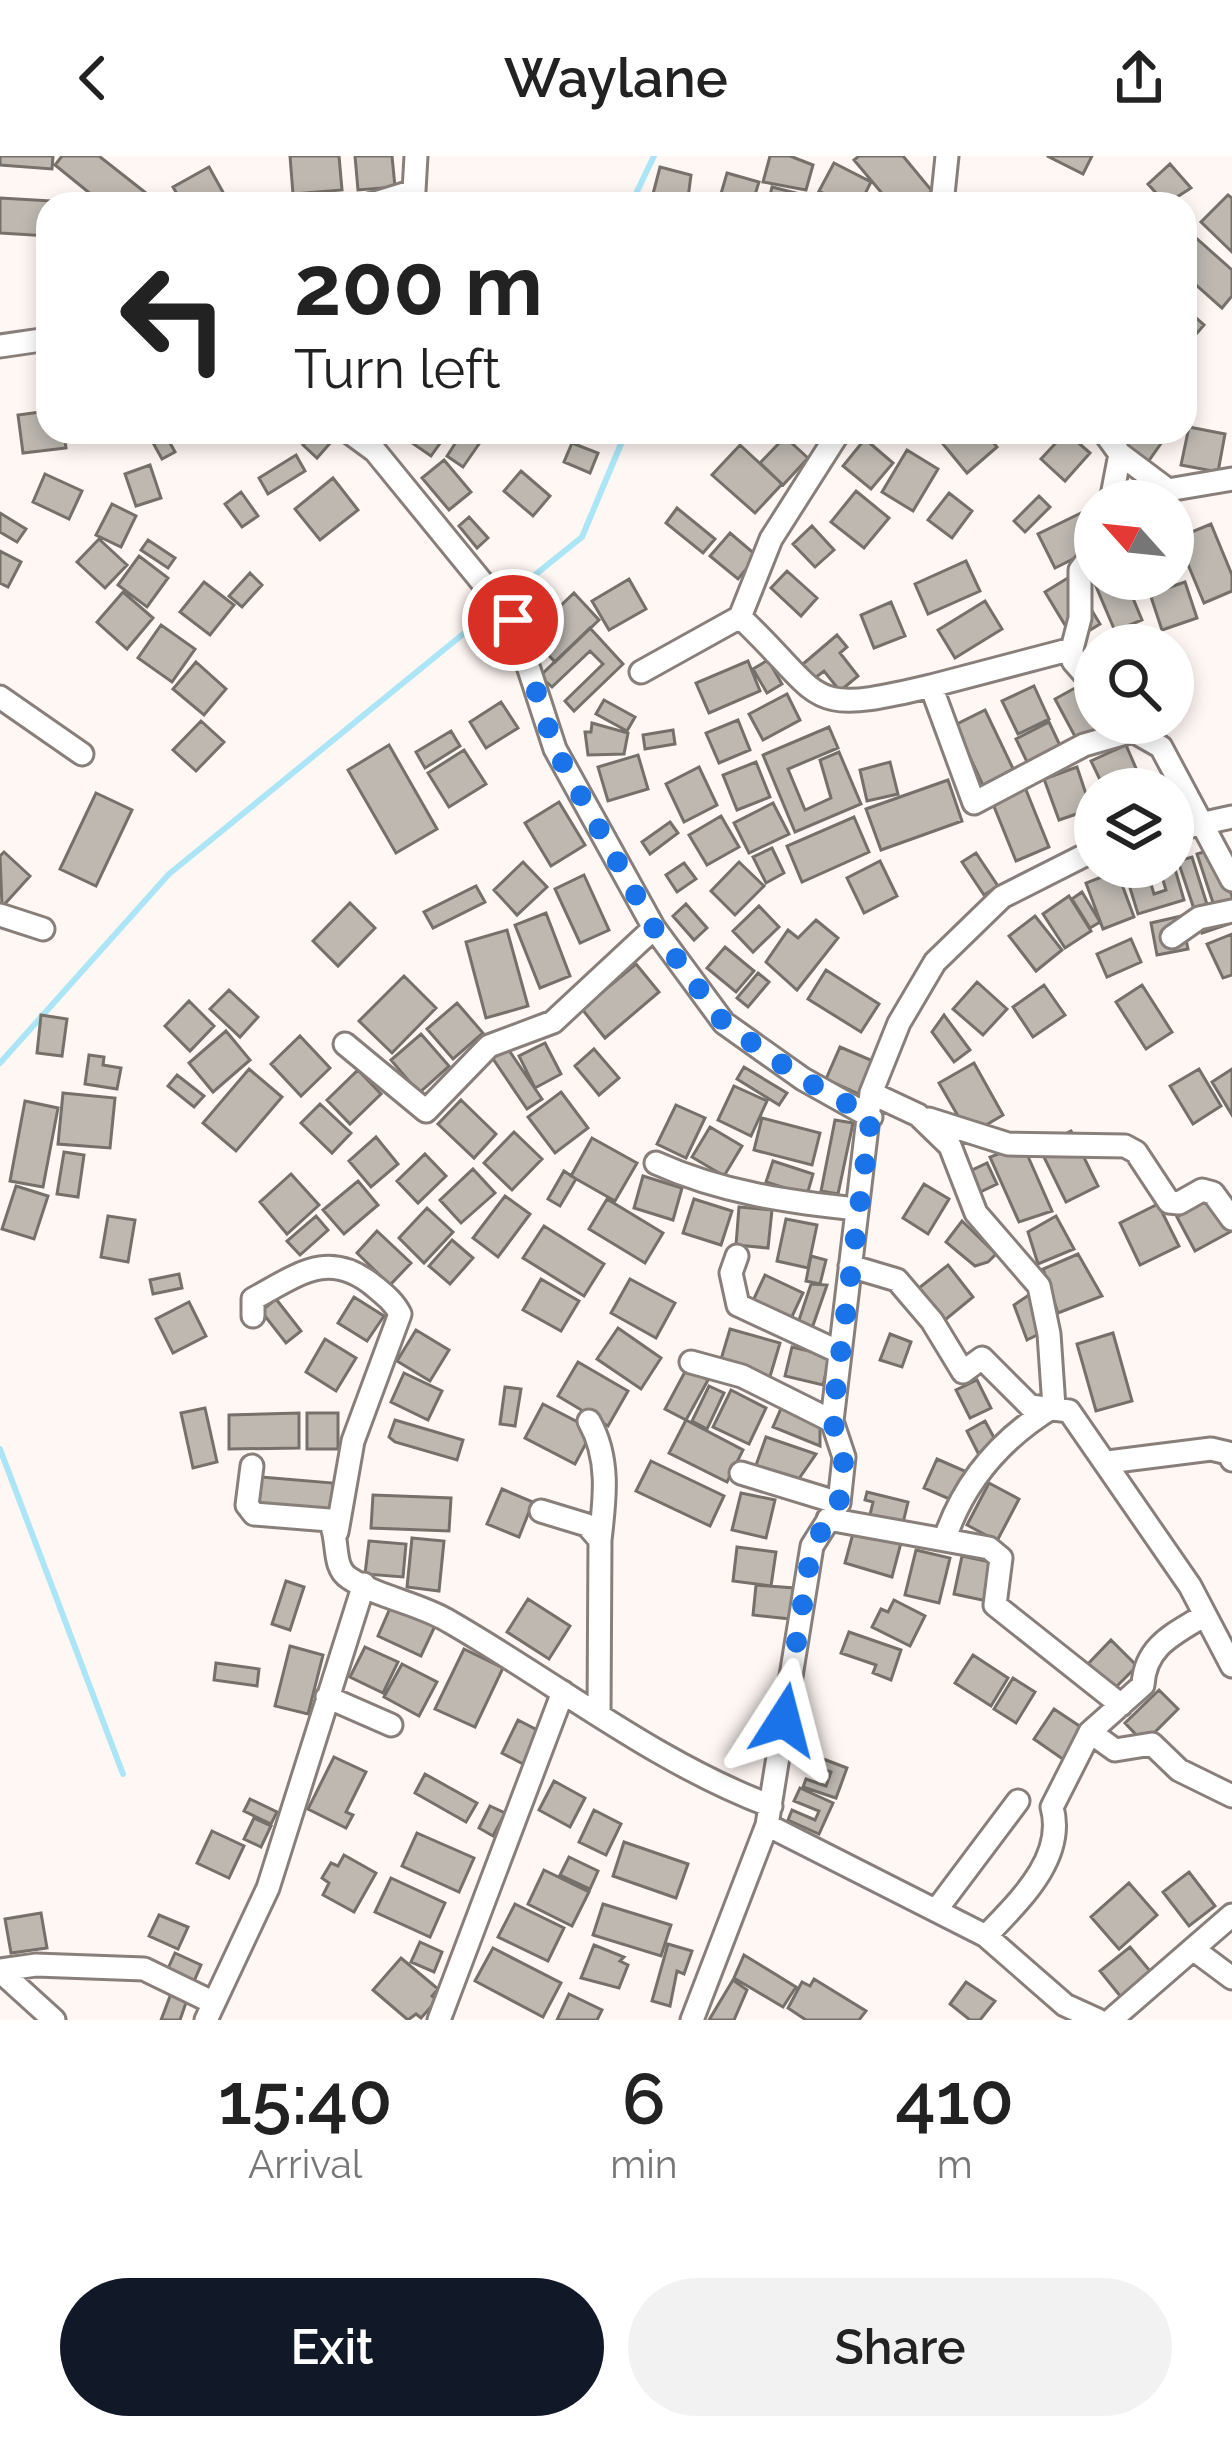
<!DOCTYPE html>
<style>
:root{--surface:#fff;--page:#f2f2f2;--text:#222;--muted:#767676;--accent:#111827}
body{margin:0;font-family:Raleway,sans-serif;background:var(--page);color:var(--text);height:100vh;display:flex;flex-direction:column;font-size:45px;white-space:nowrap}
*{box-sizing:border-box;margin:0}
p{font-size:39px;color:var(--muted)}
.icon{flex:none;width:66px;height:66px;fill:none;stroke:currentColor;stroke-width:2;stroke-linecap:round;stroke-linejoin:round}
.map{position:relative;height:1864px;overflow:hidden}
.side{display:flex;flex-direction:column;background:var(--surface);flex:1}
.side>*{flex:none}
.top-card{position:absolute;left:36px;top:36px;width:1161px;height:252px;border-radius:36px;box-shadow:0 6px 18px #0003;background:#fff;color:var(--text);overflow:hidden}
.needle{width:78px;rotate:297deg}
.controls{position:absolute;left:1074px;top:324px;display:grid;gap:24px}
.controls a{display:grid;place-items:center;width:120px;height:120px;border-radius:50%;background:var(--surface);box-shadow:0 6px 18px #0003;font-size:60px}
.pin{position:absolute;display:grid;place-items:center;width:102px;height:102px;color:#fff;margin:-51px;border:6px solid #fff;border-radius:50%;box-shadow:0 3px 12px #0007}
.me{position:absolute;width:132px;margin:-66px;rotate:9deg;stroke-linejoin:round;filter:drop-shadow(0 0 9px #0008)}
.turn{display:flex;align-items:center;gap:42px;height:252px;padding:0 60px;font-size:54px}
.turn .icon{width:156px;height:156px;stroke-width:2.5}
.turn b{display:block;font-size:84px;line-height:102px}
.eta{display:flex;justify-content:space-evenly;align-items:center;height:204px;text-align:center}
.eta b{font-size:72px;font-weight:600;line-height:84px}
.primary-button{display:flex;gap:24px;margin-top:auto;padding:24px 60px}
.primary-button a{flex:1;height:138px;border-radius:72px;background:var(--accent);color:#fff;font-size:48px;font-weight:600;line-height:138px;text-align:center}
.primary-button a+a{background:var(--page);color:var(--text)}
header{display:flex;justify-content:space-between;align-items:center;height:156px;padding:0 60px;background:var(--surface);font-size:54px;font-weight:600}
.map>svg:first-child{display:block}
.lines{fill:none;stroke-linecap:round;stroke-linejoin:round}
.stream{stroke:#ace6f6;stroke-width:6}
.building{fill:#beb8b1;stroke:#757069;stroke-width:3}
.minor-casing{stroke:#887f7b;stroke-width:27}
.minor{stroke:#fff;stroke-width:21}
.route{stroke:#1a73e8;stroke-width:21;stroke-dasharray:0 37.8}
</style>
<header><svg class="icon" aria-label="back" viewBox="0 0 24 24"><path d="M15 5l-7 7 7 7"/></svg>Waylane<svg class="icon" aria-label="share" viewBox="0 0 24 24"><path d="M12 15V3M7 8l5-5 5 5M5 13v7h14v-7"/></svg></header>
<div class="map">
<svg width="1232" height="1864" viewBox="0 0 1232 1864">
<rect width="100%" height="100%" fill="#fff7f4"/>
<g class="lines">
<path class="stream" d="M631 48 654 0
M505 443 582 381 626 276
M0 907 169 718 495 452
M0 1293 123 1618"/>
</g>
<path class="building" d="M0 0H53L52 13 0 9Z
M62 0H99L146 37 137 48H103L55 9Z
M290 0H339L342 34 293 38Z
M355 0H392L395 31 358 34Z
M770 0H790L813 9 806 34 763 26Z
M859 0H903L932 35 917 48H891L854 4Z
M1047 0H1092L1083 18Z
M834 7 871 26 860 48H844L819 35Z
M1170 8 1191 32 1166 48 1148 28Z
M209 11 229 47 183 48 173 31Z
M660 11 691 19 688 42 653 38Z
M727 17 759 26 752 48H718Z
M772 31 835 47V48H768Z
M1228 39 1232 42V96L1201 66Z
M0 42 103 48H48V80L0 77Z
M1195 81 1232 114V140L1222 152 1185 119V92Z
M1185 152 1204 169 1185 191Z
M48 255V276H64L66 292 23 297 18 259Z
M1189 271 1225 278 1218 316 1181 309Z
M147 276H164L175 296 162 303Z
M315 276 332 285 317 302 303 289Z
M404 276H448L431 300 402 280Z
M957 276H985L997 291 967 317 943 288Z
M1066 276 1090 297 1065 325 1041 303Z
M1130 276H1169L1148 306 1122 287Z
M462 277 479 288 463 311 447 300Z
M785 281 808 302 783 329 760 307Z
M865 283 893 307 871 333 843 310Z
M572 287 598 297 590 317 564 306Z
M740 289 782 328 755 357 712 319Z
M907 294 938 313 913 355 882 336Z
M296 299 305 315 268 338 259 322Z
M444 304 471 336 449 354 422 322Z
M150 309 161 342 136 350 125 318Z
M521 315 550 340 533 360 504 335Z
M45 318 82 335 69 363 33 346Z
M333 322 358 354 320 384 295 353Z
M856 335 889 362 864 392 831 366Z
M241 336 258 360 242 371 225 348Z
M949 337 972 355 952 382 928 364Z
M1039 340 1050 351 1025 376 1014 365Z
M112 348 136 360 121 391 96 379Z
M677 352 715 383 703 397 666 367Z
M1083 356 1095 392 1055 412 1038 378Z
M0 357 26 373 17 386 0 376Z
M469 361 488 382 477 392 459 370Z
M1211 368 1232 419V435L1204 447 1177 382Z
M812 370 834 394 815 411 793 388Z
M730 377 757 400 738 423 710 400Z
M99 383 127 409 105 432 77 406Z
M148 384 175 402 168 412 141 394Z
M0 395 21 406 8 431 0 427Z
M139 400 168 422 147 451 118 429Z
M966 405 980 435 928 458 915 428Z
M1095 412V423H1125L1142 464 1115 475 1089 414Z
M787 415 817 442 801 460 771 432Z
M250 417 262 429 242 451 229 440Z
M1071 420 1100 468 1074 484 1045 436Z
M629 423 646 453 609 474 592 445Z
M204 426 234 449 210 479 180 456Z
M1185 426 1197 462 1162 474 1150 438Z
M123 436 153 462 127 493 97 466Z
M574 437 599 464 555 506 530 479Z
M985 445 1002 473 955 502 938 474Z
M891 446 905 480 874 492 861 459Z
M161 469 195 493 172 526 138 502Z
M590 472 623 508 574 555 565 545 603 508 590 495 552 531 540 520Z
M837 479 847 491 840 497 858 520 840 535 824 515 815 522 803 508Z
M768 504 782 528 767 537 753 513Z
M748 505 760 535 709 557 696 527Z
M196 506 226 533 204 559 173 533Z
M1086 526 1095 543V567H1108L1117 584 1086 601 1055 543Z
M1034 530 1049 563 1018 578 1002 545Z
M787 538 800 564 763 584 749 558Z
M604 544 635 561 627 575 596 558Z
M501 546 518 572 486 592 470 566Z
M985 554 1018 623 987 638 955 569Z
M738 564 750 594 719 607 706 577Z
M201 565 224 586 196 615 173 594Z
M1049 566 1064 598 1031 614 1016 583Z
M592 567 628 577 624 598 588 599 585 576H591Z
M829 571 838 592 788 613 805 654 831 642 820 604 839 596 861 648 795 676 763 599Z
M673 574 675 588 645 593 643 579Z
M451 575 460 590 425 612 416 596Z
M389 589 437 673 396 697 348 614Z
M1126 589 1138 617 1104 632 1091 605Z
M464 594 486 628 449 651 428 617Z
M638 599 648 633 608 645 598 611Z
M756 606 770 641 737 654 723 619Z
M890 606 898 638 867 645 860 614Z
M699 611 717 649 684 666 666 628Z
M1077 611 1091 653 1059 664 1044 623Z
M948 624 962 665 881 694 866 653Z
M1024 629 1049 691 1016 705 991 643Z
M96 637 132 654 96 730 60 713Z
M559 646 585 689 551 710 525 667Z
M773 647 789 678 749 697 734 667Z
M721 660 739 691 707 709 689 679Z
M854 661 869 696 802 726 787 690Z
M670 666 678 677 650 698 642 686Z
M772 692 784 717 766 727 753 701Z
M1216 692 1232 740V767L1202 777 1178 705 1192 701 1212 764 1218 762 1197 698Z
M4 696 30 720 2 751 0 700Z
M976 697 998 730 984 739 962 706Z
M880 705 897 740 864 757 847 722Z
M523 706 547 731 517 759 494 734Z
M739 706 764 730 735 759 711 735Z
M1173 706 1184 744 1138 758 1126 719 1146 712 1154 738 1166 734 1159 711H1173Z
M684 707 696 723 677 736 666 719Z
M1117 715 1134 761 1103 773 1086 727Z
M584 719 609 774 580 787 555 733Z
M476 730 485 746 433 772 424 756Z
M1082 736 1100 766 1090 772 1072 743Z
M1069 740 1091 775 1065 792 1043 758Z
M350 747 375 772 338 810 313 785Z
M686 748 707 772 694 784 673 760Z
M759 750 779 771 753 796 733 775Z
M546 757 570 820 540 832 515 769Z
M1035 760 1062 794 1036 815 1009 780Z
M1181 760 1188 793 1157 799 1151 767Z
M816 764 838 782 797 834 766 806 788 774 798 782Z
M507 774 528 850 486 862 466 786Z
M1232 778V819L1223 822 1207 788Z
M1131 783 1141 806 1107 821 1097 798Z
M725 791 754 815 736 836 707 812Z
M636 808 659 836 605 882 582 853Z
M826 814 879 848 861 876 808 843Z
M758 817 769 826 748 851 737 842Z
M404 820 436 852 392 897 359 865Z
M977 826 1007 853 983 879 953 853Z
M1044 829 1065 859 1033 881 1013 851Z
M1142 829 1172 876 1146 893 1116 846Z
M229 834 258 861 240 881 210 853Z
M189 845 214 870 190 895 165 870Z
M457 847 483 877 453 903 427 873Z
M41 859 67 863 62 900 37 897Z
M944 859 970 894 954 906 932 876Z
M226 875 250 904 213 936 189 907Z
M421 878 449 910 419 937 391 904Z
M300 880 330 912 301 940 271 908Z
M504 887 542 943 527 953 489 897Z
M545 887 561 918 535 932 519 900Z
M840 891 873 905 859 938 826 923Z
M594 893 619 922 599 939 575 910Z
M89 899 104 901 103 909 121 912 117 933 85 928Z
M974 907 1003 959 969 979 939 927Z
M744 911 787 937 779 949 737 923Z
M249 913 282 941 236 995 203 967Z
M1199 913 1221 950 1193 968 1170 930Z
M1232 913V959L1212 926Z
M358 914 381 938 350 968 327 944Z
M177 919 204 940 194 951 168 930Z
M734 930 767 945 751 980 718 964Z
M561 936 588 972 555 997 528 961Z
M63 937 115 942 110 992 58 988Z
M461 944 496 978 474 1002 438 968Z
M25 945 58 952 43 1031 10 1025Z
M320 948 351 977 332 997 301 967Z
M676 949 705 962 686 1002 657 988Z
M762 962 820 977 812 1009 754 994Z
M835 964 853 967 838 1038 821 1035Z
M710 971 742 990 724 1020 692 1001Z
M1071 975 1098 1030 1066 1046 1039 991Z
M514 976 542 1003 512 1034 484 1007Z
M376 981 398 1008 371 1031 349 1005Z
M592 982 637 1007 615 1045 571 1020Z
M1023 989 1052 1055 1019 1066 990 1001Z
M64 996 84 999 78 1041 57 1038Z
M425 998 446 1020 418 1047 397 1025Z
M773 1005 813 1018 807 1039 766 1026Z
M987 1007 997 1028 978 1037 968 1016Z
M473 1013 495 1037 461 1067 440 1044Z
M564 1015 576 1023 560 1050 548 1043Z
M291 1018 319 1049 287 1078 260 1046Z
M643 1020 682 1032 673 1064 634 1052Z
M358 1025 378 1049 344 1078 323 1054Z
M924 1028 949 1043 928 1078 903 1062Z
M16 1030 48 1040 34 1083 2 1073Z
M505 1040 530 1058 498 1101 473 1082Z
M1212 1042 1230 1076 1195 1095 1177 1061Z
M607 1043 663 1077 645 1107 589 1073Z
M694 1043 732 1055 721 1089 683 1077Z
M1158 1048 1179 1090 1140 1109 1120 1067Z
M739 1051 772 1054 768 1092 736 1089Z
M427 1052 453 1076 424 1107 399 1082Z
M108 1060 135 1064 128 1106 101 1101Z
M316 1060 328 1074 300 1099 287 1085Z
M1056 1060 1074 1093 1038 1108 1028 1076Z
M786 1063 817 1069 808 1112 777 1105Z
M962 1065 996 1098 988 1106 975 1110 946 1086Z
M544 1070 604 1108 584 1140 523 1102Z
M377 1075 411 1107 390 1129 357 1097Z
M452 1084 473 1102 450 1128 429 1110Z
M1078 1098 1102 1140 1058 1157 1043 1113Z
M811 1100 826 1104 820 1128 806 1125Z
M948 1109 973 1141 945 1164 919 1132Z
M179 1118 182 1132 153 1138 150 1124Z
M765 1119 803 1137 788 1169 750 1151Z
M541 1123 579 1145 561 1175 523 1154Z
M630 1123 675 1147 656 1182 611 1157Z
M811 1128 827 1129 810 1178 796 1173Z
M1029 1139 1043 1176 1027 1184 1014 1149Z
M354 1141 384 1160 367 1185 338 1167Z
M276 1143 301 1175 286 1187 261 1155Z
M189 1146 206 1180 173 1197 156 1163Z
M618 1172 661 1202 641 1233 597 1203Z
M730 1173 780 1187 769 1224 719 1210Z
M416 1174 449 1194 430 1225 397 1205Z
M1113 1177 1132 1245 1096 1255 1077 1188Z
M890 1178 911 1186 902 1211 880 1204Z
M325 1183 356 1202 336 1235 306 1216Z
M792 1191 830 1200 823 1229 785 1220Z
M578 1206 628 1235 608 1270 558 1240Z
M687 1212 708 1224 686 1264 665 1253Z
M404 1217 442 1235 428 1264 391 1246Z
M977 1224 991 1252 970 1262 956 1234Z
M709 1230 724 1237 707 1273 692 1265Z
M505 1231 521 1233 515 1270 500 1268Z
M731 1234 766 1252 749 1288 713 1271Z
M543 1248 593 1274 575 1308 525 1282Z
M783 1248 820 1263V1290L773 1271Z
M205 1252 217 1306 193 1312 181 1257Z
M299 1257V1292L229 1293V1259Z
M307 1257H338V1293H307Z
M395 1264 463 1284 457 1304 395 1286 389 1281Z
M686 1264 743 1294 727 1326 669 1297Z
M985 1265 998 1289 979 1299 967 1275Z
M766 1281 816 1298 796 1327 755 1312Z
M937 1303 967 1316 954 1345 924 1332Z
M651 1305 724 1340 710 1370 636 1335Z
M261 1321 333 1327 331 1356 258 1350Z
M989 1327 1019 1343 997 1385 967 1369Z
M502 1333 533 1346 519 1381 487 1368Z
M867 1336 908 1346 902 1371 869 1363 873 1346 865 1344Z
M741 1337 775 1344 766 1382 732 1374Z
M373 1339 451 1342 449 1375 371 1372Z
M855 1370 902 1383 892 1421 845 1407Z
M412 1382 444 1385 439 1435 407 1431Z
M369 1385 406 1388 403 1421 365 1418Z
M737 1391 776 1396 771 1430 733 1425Z
M916 1394 950 1402 939 1447 905 1439Z
M962 1400 995 1407 987 1445 954 1438Z
M286 1425 304 1431 290 1474 272 1468Z
M756 1429 794 1432 791 1463 753 1459Z
M528 1443 570 1470 549 1503 507 1476Z
M894 1444 925 1460 910 1490 872 1471 881 1453 888 1456Z
M391 1450 435 1470 421 1500 378 1480Z
M849 1476 901 1494 891 1524 873 1517 876 1509 841 1497Z
M1111 1484 1137 1510 1112 1535 1086 1510Z
M290 1490 323 1499 308 1558 275 1550Z
M365 1491 398 1506 383 1537 350 1521Z
M464 1493 503 1512 475 1571 435 1553Z
M973 1499 1008 1522 991 1550 955 1527Z
M216 1507 259 1513 257 1530 214 1524Z
M402 1508 437 1526 419 1560 384 1541Z
M1013 1522 1035 1536 1016 1567 994 1553Z
M1159 1534 1178 1553 1144 1587 1125 1567Z
M1054 1553 1084 1573 1064 1604 1034 1583Z
M518 1564 539 1575 523 1608 502 1597Z
M334 1601 366 1616 346 1656 353 1659 346 1672 308 1653Z
M818 1601 847 1612 836 1642 803 1631 806 1623 826 1630 831 1616 814 1610Z
M425 1618 477 1647 466 1666 415 1637Z
M554 1625 585 1642 570 1671 539 1654Z
M800 1632 833 1647 819 1678 788 1664 792 1654 815 1664 819 1655 794 1645Z
M250 1643 277 1656 271 1668 244 1655Z
M490 1650 505 1657 493 1680 479 1672Z
M594 1654 621 1668 606 1699 579 1686Z
M254 1662 271 1670 261 1691 244 1683Z
M212 1675 244 1690 229 1722 197 1707Z
M417 1677 474 1702 459 1736 402 1710Z
M624 1686 688 1708 676 1742 613 1720Z
M344 1699 376 1717 354 1756 323 1739 329 1727 322 1722 331 1707 338 1710Z
M569 1701 598 1715 590 1733 560 1719Z
M544 1714 589 1736 572 1770 528 1748Z
M1189 1716 1215 1750 1189 1770 1163 1736Z
M391 1722 445 1747 430 1781 375 1756Z
M1129 1727 1157 1759 1119 1793 1091 1761Z
M515 1748 564 1772 548 1805 498 1781Z
M603 1748 671 1769 661 1800 593 1779Z
M41 1757 47 1792 11 1797 5 1763Z
M159 1759 188 1771 178 1793 149 1780Z
M420 1786 442 1796 434 1816 411 1806Z
M668 1788 692 1795 684 1818 677 1815 670 1850 652 1845Z
M594 1789 624 1801 620 1805 628 1809 619 1832 581 1822Z
M1130 1791 1155 1821 1125 1846 1100 1815Z
M493 1792 561 1827 543 1861 475 1825Z
M175 1797 201 1809 192 1830 166 1817Z
M744 1799 796 1831 783 1851 734 1822Z
M401 1802 438 1833 432 1840 437 1844 421 1862 416 1858 408 1864 373 1834Z
M814 1823 866 1855 859 1864H806L788 1852 802 1826 810 1830Z
M733 1824 747 1834 734 1864H709Z
M966 1826 995 1845 980 1864H970L950 1848Z
M172 1835 188 1841 180 1864H161Z
M569 1838 602 1854 597 1864H557Z"/>
<g class="lines">
<g class="minor-casing">
<path id="minor" d="M372 48 414 35 416 0
M942 48 947 0
M0 190 48 183
M349 276 375 295 513 464 555 593 654 772 724 867 803 923 871 961
M1104 276 1120 298 1168 334 1232 323
M1111 345 1120 298
M1095 394 1080 414V462L1072 493 1073 505 1095 530
M740 461C827 543 802 561 931 530L974 647 1084 589 1133 575 1161 591 1232 724
M641 516 740 461 771 383 839 276
M931 530 1072 493
M0 541 82 598
M1173 674 1232 661
M0 759 43 773
M1172 781 1199 762 1232 755
M345 888 426 955 489 890 553 866 654 772
M871 937 918 959 950 990 976 1057 1039 1130 1049 1178 1054 1251
M929 963 1008 988 1125 990 1136 996 1169 1046 1179 1047 1202 1034 1213 1037 1232 1063
M656 1007C720 1036 788 1046 857 1053
M737 1100 731 1117 738 1149 837 1195
M850 1110 897 1124 932 1165 963 1216 982 1202 1030 1250 1069 1255 1190 1430 1232 1510
M253 1160V1143C299 1118 329 1093 374 1130 385 1139 394 1146 400 1158L353 1285 337 1376
M691 1206 742 1220 832 1265
M589 1265C610 1302 605 1342 600 1384
M1108 1306 1211 1293 1228 1297 1232 1304
M252 1310 247 1349 254 1358 329 1364C340 1381 331 1411 349 1422 379 1442 419 1447 450 1466 556 1527 656 1607 771 1650
M741 1317 839 1347
M541 1355 587 1369 600 1384 599 1558
M828 1363 989 1392 1001 1402 995 1449 1121 1549
M945 1382C964 1326 1002 1282 1053 1251
M327 1541 391 1569
M1090 1576 1115 1594 1152 1588 1179 1614 1232 1640
M767 1669 986 1780 1065 1849 1098 1864
M937 1753 1018 1645
M986 1780C1019 1745 1066 1702 1052 1651L1090 1576 1143 1529C1145 1490 1174 1478 1205 1459
M1193 1793 1232 1822
M0 1814 36 1809 144 1813 214 1847
M0 1815 54 1864
M206 1864 268 1732 364 1428
M439 1864 563 1536
M692 1864 767 1669 812 1390 839 1347 844 1301 832 1265 871 937 899 867 935 806 1002 741 1095 694
M1111 1864 1232 1759"/>
</g>
<use href="#minor" class="minor"/>
</g>
<g class="lines">
<path class="route" d="M513 464 555 593 654 772 724 867 803 923 871 961 832 1264 844 1301 839 1347 812 1390 784 1564"/>
</g>
</svg>
<div class="controls">
<a><svg class="needle" viewBox="-14 -14 28 28"><path d="M0-13l5 13h-10z" fill="#e53935"/><path d="M0 13l5-13h-10z" fill="#767676"/></svg></a>
<a><svg class="icon" aria-label="search" viewBox="0 0 24 24"><circle cx="10" cy="10" r="6"/><path d="M15 15l6 6"/></svg></a>
<a><svg class="icon" aria-label="layers" viewBox="0 0 24 24"><path d="M12 4l9 5-9 5-9-5zM3 14l9 5 9-5"/></svg></a>
</div>
<div class="pin" style="left:513px;top:464px;background:#d93025"><svg class="icon" aria-label="arrive" viewBox="0 0 24 24"><path d="M6 21V4h12l-3 4 3 4H6"/></svg></div>
<svg class="me" style="left:784px;top:1564px" viewBox="-20 -20 40 40"><path d="M0-17L14 15 0 8-14 15z" fill="#1a73e8" stroke="#fff" stroke-width="4"/></svg>
<div class="top-card">
<div class="turn"><svg class="icon" aria-label="left" viewBox="0 0 24 24"><path d="M17 20v-9H6M10 6l-5 5 5 5"/></svg><div><b>200 m</b>Turn left</div></div>
</div>
</div>
<section class="side">
<div class="eta">
<div><b>15:40</b><p>Arrival</p></div>
<div><b>6</b><p>min</p></div>
<div><b>410</b><p>m</p></div>
</div>
<div class="primary-button"><a>Exit</a><a>Share</a></div>
</section>
